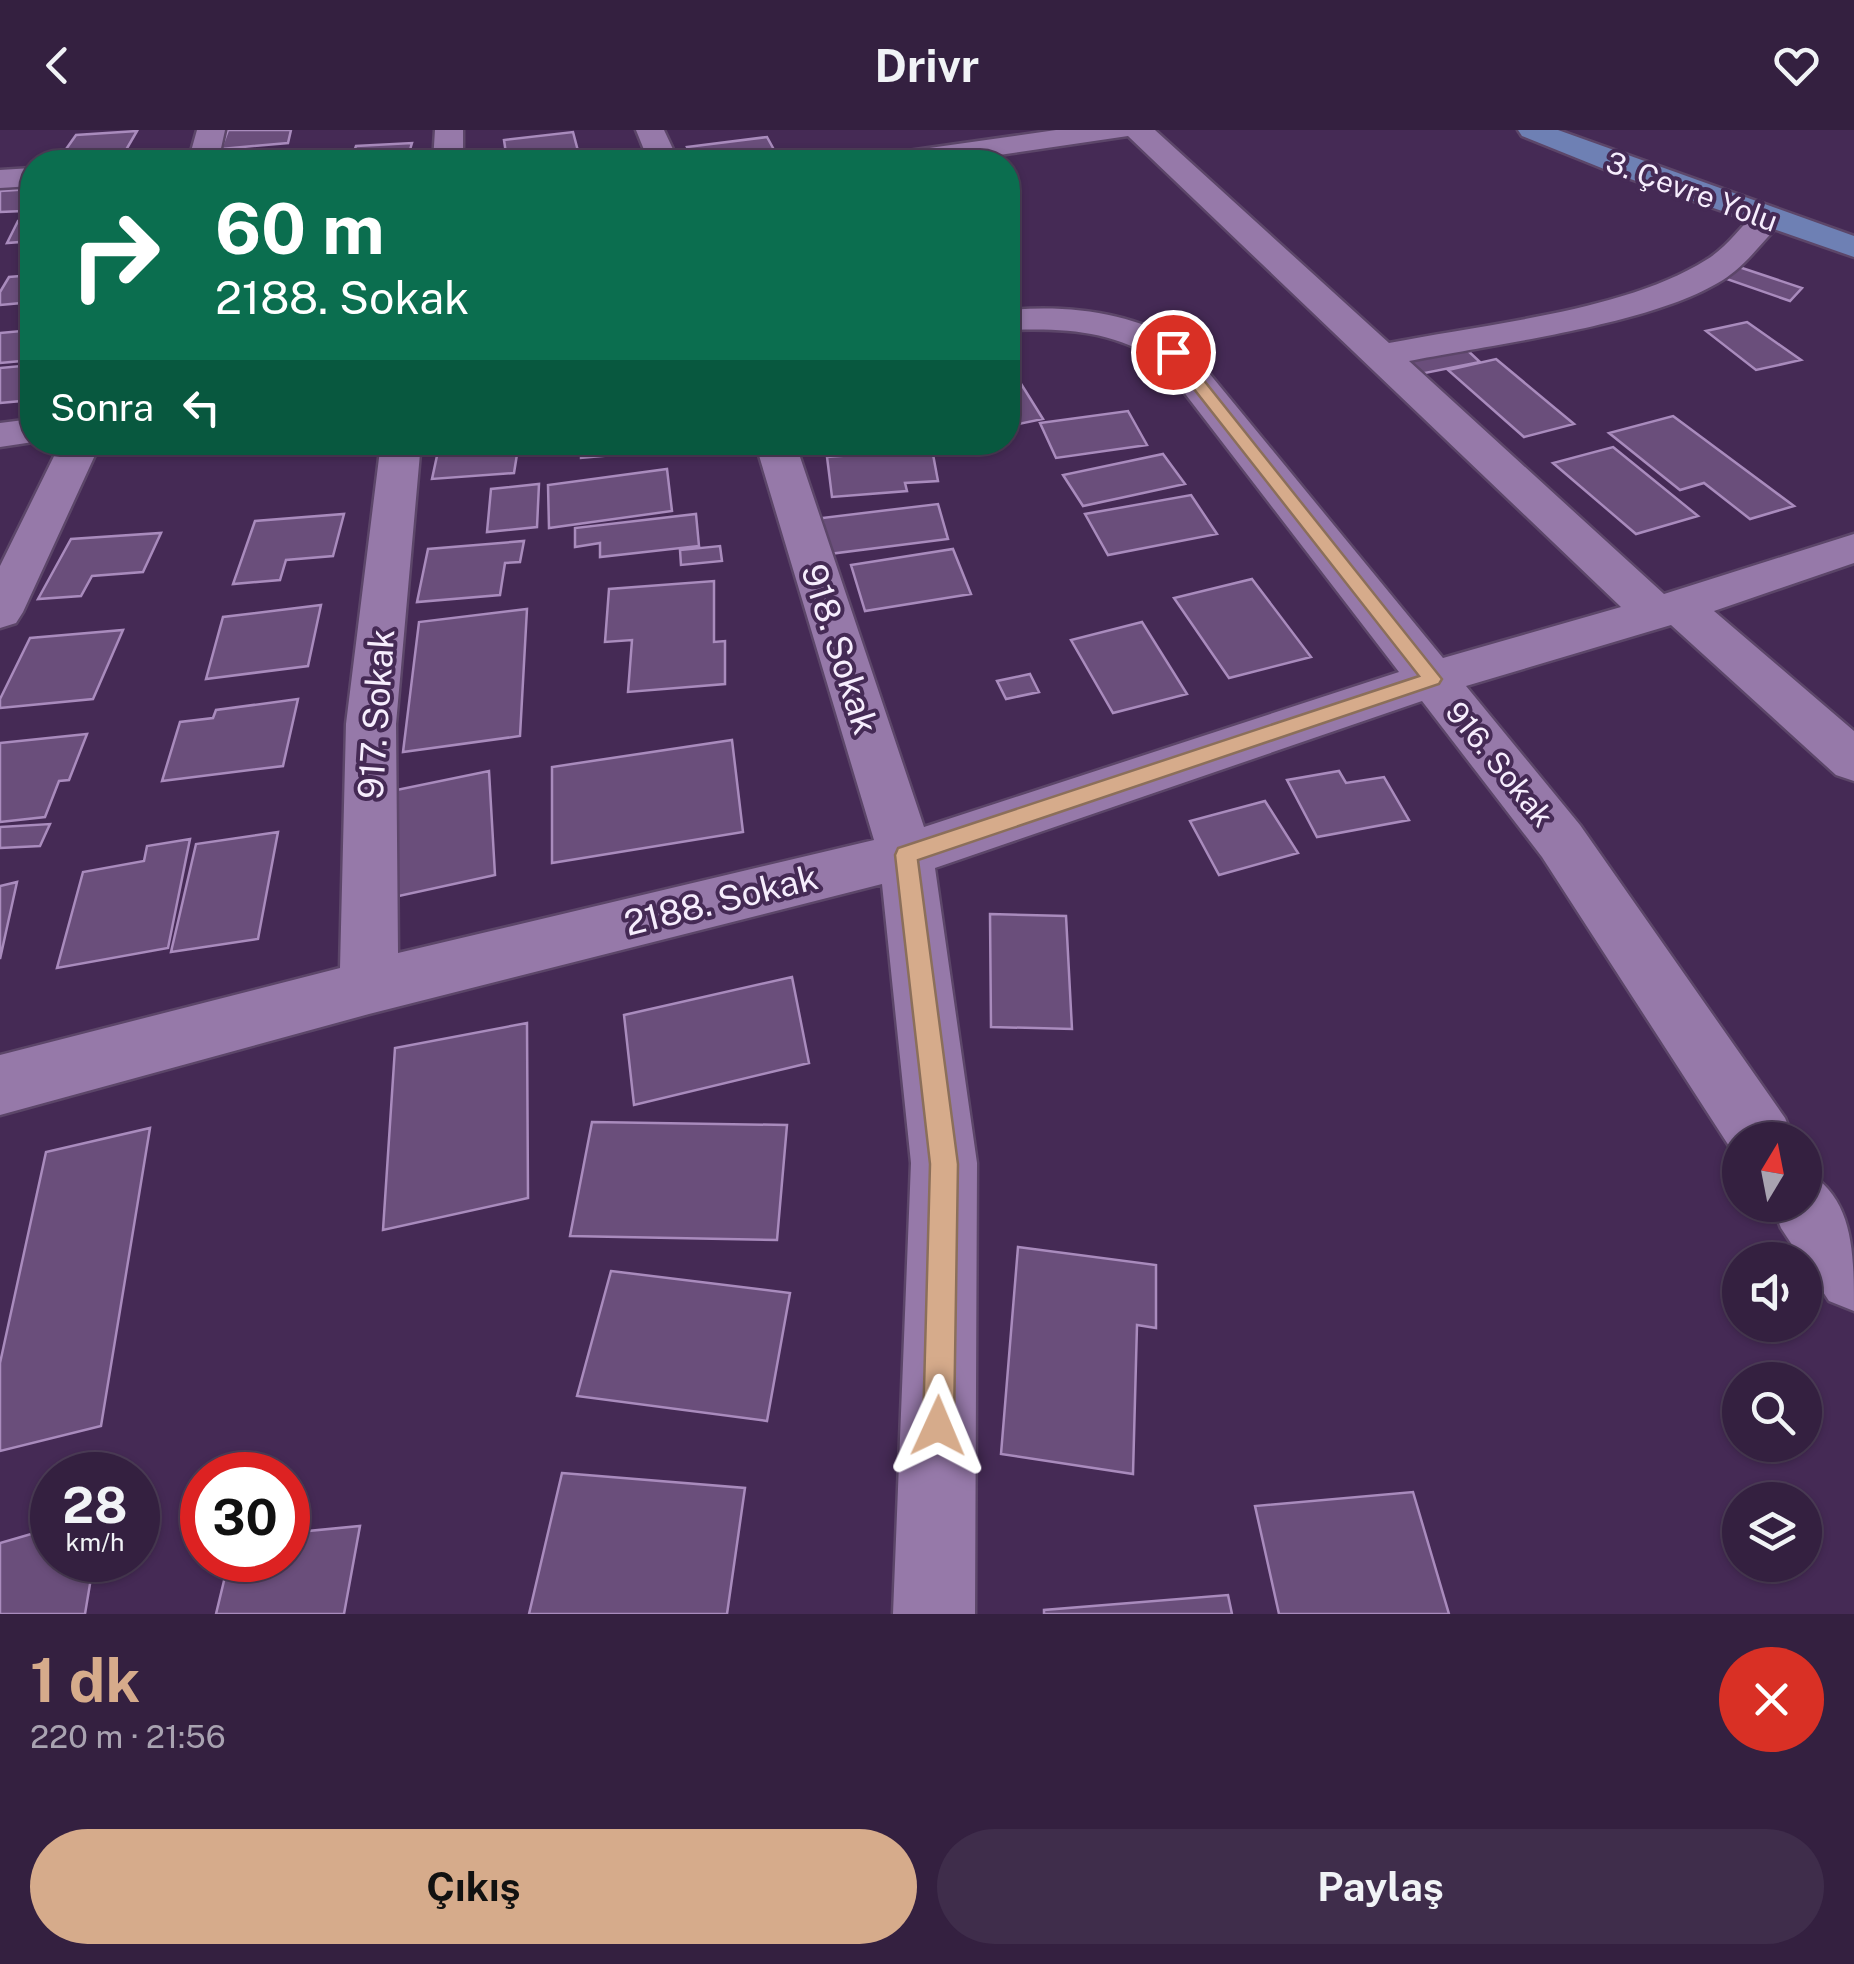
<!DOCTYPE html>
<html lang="tr">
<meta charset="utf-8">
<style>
:root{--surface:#342040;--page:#3f2d4b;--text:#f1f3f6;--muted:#a9a3b1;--line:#4e3e59;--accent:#d6ab8b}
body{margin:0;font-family:"Public Sans",sans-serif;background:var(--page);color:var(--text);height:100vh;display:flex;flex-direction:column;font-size:38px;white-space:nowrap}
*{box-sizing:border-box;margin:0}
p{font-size:32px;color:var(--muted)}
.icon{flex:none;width:55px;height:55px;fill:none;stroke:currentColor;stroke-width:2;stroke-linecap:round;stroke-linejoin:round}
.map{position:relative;height:1484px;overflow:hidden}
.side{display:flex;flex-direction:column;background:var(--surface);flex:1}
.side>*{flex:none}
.hud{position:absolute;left:20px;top:20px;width:1000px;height:305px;border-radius:40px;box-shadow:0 2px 8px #0004,0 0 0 2px var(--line);background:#0b6e4f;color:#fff;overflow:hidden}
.needle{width:65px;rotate:10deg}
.controls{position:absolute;left:1722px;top:992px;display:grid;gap:20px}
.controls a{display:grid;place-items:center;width:100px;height:100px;border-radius:50%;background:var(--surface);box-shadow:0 2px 8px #0004,0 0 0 2px var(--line);font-size:50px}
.speed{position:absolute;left:30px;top:1322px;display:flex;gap:20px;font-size:50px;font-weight:700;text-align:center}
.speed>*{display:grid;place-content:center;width:130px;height:130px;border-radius:50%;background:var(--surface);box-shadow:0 2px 8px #0004,0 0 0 2px var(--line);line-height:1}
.speed small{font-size:25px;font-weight:400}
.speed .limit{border:15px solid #d22;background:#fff;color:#111}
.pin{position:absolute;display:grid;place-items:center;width:85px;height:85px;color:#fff;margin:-42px;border:5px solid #fff;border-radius:50%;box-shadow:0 2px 10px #0007}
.me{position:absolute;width:110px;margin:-55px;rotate:1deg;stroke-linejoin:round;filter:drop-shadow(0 0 8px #0008)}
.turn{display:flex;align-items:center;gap:35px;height:210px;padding:0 30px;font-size:45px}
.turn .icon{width:130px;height:130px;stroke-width:2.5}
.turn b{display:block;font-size:70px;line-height:85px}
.then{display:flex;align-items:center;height:95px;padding:0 30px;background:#0003;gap:20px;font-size:38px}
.round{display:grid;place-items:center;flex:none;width:105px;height:105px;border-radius:52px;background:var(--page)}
.headline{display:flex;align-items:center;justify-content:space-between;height:170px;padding:0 30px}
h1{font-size:60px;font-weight:700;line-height:75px;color:var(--accent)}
.cta{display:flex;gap:20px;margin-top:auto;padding:20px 30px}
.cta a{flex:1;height:115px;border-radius:60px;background:var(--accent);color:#111;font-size:40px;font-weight:700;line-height:115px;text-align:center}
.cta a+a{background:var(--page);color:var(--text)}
header{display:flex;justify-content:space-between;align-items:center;height:130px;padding:0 30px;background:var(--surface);font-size:45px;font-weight:700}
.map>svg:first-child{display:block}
.building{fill:#6a4e7b;stroke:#a98bbd;stroke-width:2.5}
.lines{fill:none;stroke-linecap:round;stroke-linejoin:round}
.minor-casing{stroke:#5c4669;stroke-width:5}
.major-casing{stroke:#5c4669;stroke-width:5}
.minor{fill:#9679a9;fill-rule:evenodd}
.major{fill:#6e80b4;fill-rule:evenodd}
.route{fill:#d6ab8b;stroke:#8b6f5a;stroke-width:2.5}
.labels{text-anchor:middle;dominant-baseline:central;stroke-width:8;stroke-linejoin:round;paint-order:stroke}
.far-street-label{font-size:30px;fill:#f6edfd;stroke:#452a55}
.street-label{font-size:35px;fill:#f6edfd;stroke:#452a55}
</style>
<header><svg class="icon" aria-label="back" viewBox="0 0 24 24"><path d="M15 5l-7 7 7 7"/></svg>Drivr<svg class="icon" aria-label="heart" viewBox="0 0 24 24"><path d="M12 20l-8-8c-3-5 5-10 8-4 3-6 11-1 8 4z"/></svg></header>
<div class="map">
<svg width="1854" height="1484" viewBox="0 0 1854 1484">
<rect width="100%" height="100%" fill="#452a55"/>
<path class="building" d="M228 0H291L288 13 221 19Z
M137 1 126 20 101 21 94 31 57 32 76 5Z
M573 2 578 21 507 30 504 10Z
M767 7 778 27 694 32 687 17Z
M412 13 409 23 352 27 356 16Z
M32 59V68L23 81 0 82V61Z
M32 90V111L7 113 18 91Z
M1733 135 1802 158 1790 171 1721 147Z
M32 145V172L0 175V162L9 147Z
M1747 192 1801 230 1756 240 1706 201Z
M32 200V230L0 233V203Z
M1466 219 1480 232 1420 244 1406 232Z
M1496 229 1574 294 1524 307 1448 240Z
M32 235V270L0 273V238Z
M1018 249 1043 289 1008 296V251Z
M1128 281 1147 315 1056 328 1040 293Z
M1673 286 1794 376 1750 389 1704 353 1680 360 1609 303Z
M440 312H519L514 343 432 349Z
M581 312H668L635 316V323L581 328Z
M813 312H879L817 323Z
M1613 317 1698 386 1636 404 1553 333Z
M932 319 938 351 905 353 907 361 832 367 827 327Z
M1163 324 1185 354 1083 376 1063 345Z
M667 339 672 381 549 398 548 355Z
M539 354 537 397 487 402 491 359Z
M1191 365 1217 404 1108 425 1085 384Z
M938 374 948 409 829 424 822 388Z
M344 384 333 426 286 430 280 450 233 454 255 391Z
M696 384 699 416 600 427V413L575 417V398Z
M161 403 143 442 92 446 81 466 38 469 71 409Z
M524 411 520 432 505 433 500 465 417 472 428 419Z
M720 416 722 431 681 435 680 420Z
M953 419 971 464 865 481 851 435Z
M1252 449 1311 527 1229 548 1174 468Z
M714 451V512L725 511V554L628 562 632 510 605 512 609 459Z
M321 475 308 536 206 549 223 487Z
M527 479 520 606 403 622 419 492Z
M1142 492 1187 564 1113 583 1071 510Z
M123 500 93 569 0 578V569L30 508Z
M1030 544 1039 562 1006 569 997 551Z
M298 569 283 636 162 651 180 592 213 588 216 580Z
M87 604 69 650 59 651 45 687 0 692V613Z
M732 610 743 702 552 733V637Z
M489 641 495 745 376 771 377 664Z
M1339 641 1346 653 1384 647 1409 690 1317 707 1287 650Z
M1265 671 1298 723 1219 745 1190 691Z
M50 694 40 716 0 718V697Z
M278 702 258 809 171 822 196 714Z
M190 709 168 818 57 838 83 742 144 731 147 716Z
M17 752 0 829V756Z
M990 784 1066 786 1072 899 991 897Z
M792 847 809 933 634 975 624 885Z
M527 893 528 1068 383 1100 395 918Z
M592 992 787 995 777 1110 570 1106Z
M150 998 101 1296 0 1321V1233L46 1022Z
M1018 1117 1156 1135V1198L1137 1195 1133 1344 1001 1324Z
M611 1141 790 1163 767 1291 577 1266Z
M562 1343 745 1358 727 1484H529Z
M1413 1362 1449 1484H1279L1255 1376Z
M360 1396 344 1484H216L229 1430H288V1403Z
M52 1398V1430H94L85 1484H0V1413Z
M1228 1465 1232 1484H1044V1480Z"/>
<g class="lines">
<g class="minor-casing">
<path id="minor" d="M197 0H225L218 32H188Z
M435 0H463V32H433Z
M636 0H664L679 32H649Z
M1056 0H1155L1389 213C1485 194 1625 181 1706 130 1725 119 1740 98 1756 82H1778L1783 89 1778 96C1764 110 1751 128 1735 141 1673 193 1492 214 1409 231L1664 464 1854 404V433L1714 481 1854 601V651L1836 645 1671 495 1466 556 1580 695 1785 988 1794 1010H1740V1033L1542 727 1422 571 935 738 977 1033 975 1484H893L911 1033 882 754 369 884 0 985V925L340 838 346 594 381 312H421L396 594 398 823 874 710 755 312H795L924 697 1399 542 1160 231C1111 200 1064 198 1008 200V180C1071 175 1131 182 1186 215L1443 528 1621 477 1128 6 952 32H879L883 26 894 23Z
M32 38V56L0 58V40Z
M32 289 33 312 0 317V293Z
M61 312H101L23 482 16 493 0 498V436Z
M1805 1041C1854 1067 1854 1123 1854 1181L1829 1171 1781 1098 1772 1075H1805Z"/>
</g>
<g class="major-casing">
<path id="major" d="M1518 0H1558L1854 106V127L1619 45 1522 6Z"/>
</g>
<use href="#minor" class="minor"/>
<use href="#major" class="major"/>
</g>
<path class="route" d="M1168 219H1179L1442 549 1439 554 918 730 958 1034 954 1296 949 1307 938 1312 928 1307 923 1296 930 1034 895 725 898 718 1419 546 1168 226Z"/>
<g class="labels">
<g class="far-street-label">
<text transform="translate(1692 61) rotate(20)">3. Çevre Yolu</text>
<text transform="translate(1500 634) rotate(51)">916. Sokak</text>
</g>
<g class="street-label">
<text transform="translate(840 519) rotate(72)">918. Sokak</text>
<text transform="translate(376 584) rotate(-86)">917. Sokak</text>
<text transform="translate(721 770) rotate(-14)">2188. Sokak</text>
</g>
</g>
</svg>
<div class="controls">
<a><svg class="needle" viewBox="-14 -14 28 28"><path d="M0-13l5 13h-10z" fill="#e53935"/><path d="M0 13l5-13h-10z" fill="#a9a3b1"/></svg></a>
<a><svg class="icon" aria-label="sound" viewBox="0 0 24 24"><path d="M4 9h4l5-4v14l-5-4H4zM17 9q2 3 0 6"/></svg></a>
<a><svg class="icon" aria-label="search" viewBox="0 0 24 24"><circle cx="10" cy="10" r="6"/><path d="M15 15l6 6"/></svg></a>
<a><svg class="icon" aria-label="layers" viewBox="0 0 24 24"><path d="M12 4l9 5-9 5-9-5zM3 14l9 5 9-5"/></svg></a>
</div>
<div class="speed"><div>28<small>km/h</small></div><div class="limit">30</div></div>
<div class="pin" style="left:1173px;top:222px;background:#d93025"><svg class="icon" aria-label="arrive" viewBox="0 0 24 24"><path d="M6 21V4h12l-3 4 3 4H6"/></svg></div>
<svg class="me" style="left:938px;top:1296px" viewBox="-20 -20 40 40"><path d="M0-17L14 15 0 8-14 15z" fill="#d6ab8b" stroke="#fff" stroke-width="4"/></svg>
<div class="hud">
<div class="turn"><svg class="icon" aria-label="right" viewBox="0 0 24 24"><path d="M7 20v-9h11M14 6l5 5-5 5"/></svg><div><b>60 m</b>2188. Sokak</div></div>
<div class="then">Sonra<svg class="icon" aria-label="left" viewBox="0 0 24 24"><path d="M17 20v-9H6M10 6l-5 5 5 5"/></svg></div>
</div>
</div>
<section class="side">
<div class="headline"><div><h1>1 dk</h1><p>220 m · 21:56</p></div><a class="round" style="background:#d93025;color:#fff"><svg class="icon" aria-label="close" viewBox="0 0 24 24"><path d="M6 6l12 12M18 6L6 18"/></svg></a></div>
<div class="cta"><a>Çıkış</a><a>Paylaş</a></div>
</section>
